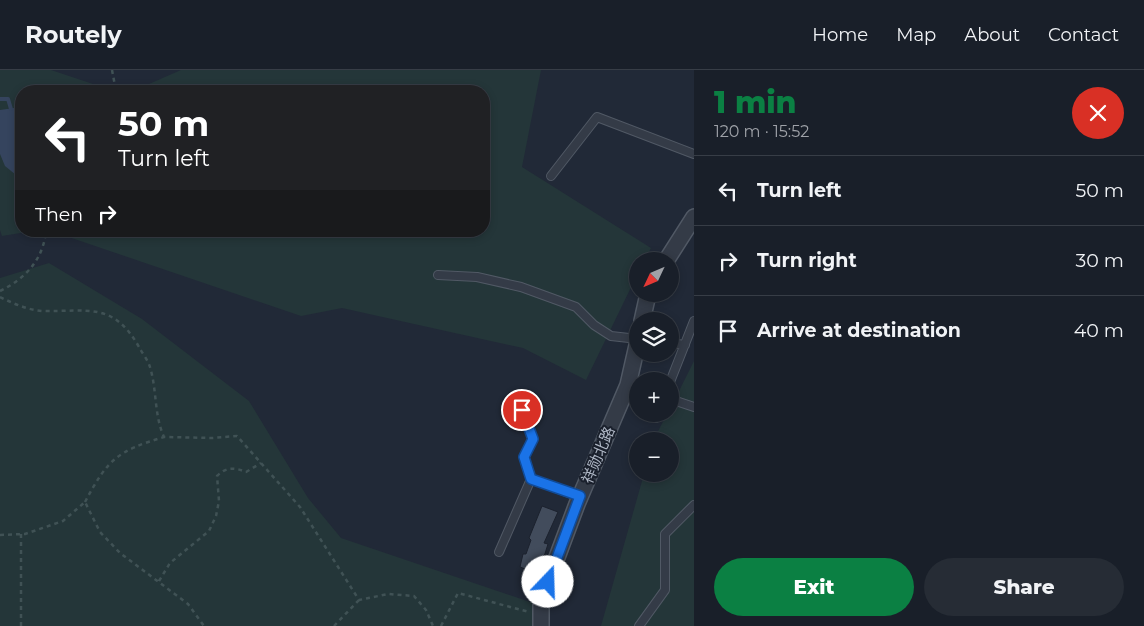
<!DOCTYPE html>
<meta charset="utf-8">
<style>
:root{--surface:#191f29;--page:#262c35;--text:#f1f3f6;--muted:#9fa2a8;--line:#373d46;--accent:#0b8043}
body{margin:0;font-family:Montserrat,"Noto Sans SC",sans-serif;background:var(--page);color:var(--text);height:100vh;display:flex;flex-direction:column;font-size:19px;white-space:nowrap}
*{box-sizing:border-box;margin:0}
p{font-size:16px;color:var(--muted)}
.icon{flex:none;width:28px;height:28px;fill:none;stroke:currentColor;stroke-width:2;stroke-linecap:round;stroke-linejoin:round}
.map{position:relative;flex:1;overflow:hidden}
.sheet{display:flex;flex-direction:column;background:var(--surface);width:450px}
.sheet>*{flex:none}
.guide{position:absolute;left:15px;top:15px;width:475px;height:152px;border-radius:20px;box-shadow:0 2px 8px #0003,0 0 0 1px var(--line);background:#202124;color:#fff;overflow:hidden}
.needle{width:32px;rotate:226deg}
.fabs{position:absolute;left:629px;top:182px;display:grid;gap:10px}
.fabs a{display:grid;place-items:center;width:50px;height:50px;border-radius:50%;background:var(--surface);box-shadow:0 2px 8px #0003,0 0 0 1px var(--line);font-size:25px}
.pin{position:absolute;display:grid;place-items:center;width:42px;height:42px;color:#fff;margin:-21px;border:2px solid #fff;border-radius:50%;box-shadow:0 1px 5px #0007}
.me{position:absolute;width:55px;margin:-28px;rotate:21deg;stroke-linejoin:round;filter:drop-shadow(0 0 4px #0008)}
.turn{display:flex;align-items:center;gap:18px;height:105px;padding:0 20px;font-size:22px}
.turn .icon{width:65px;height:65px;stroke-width:2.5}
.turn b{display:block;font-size:35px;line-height:42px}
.then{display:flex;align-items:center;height:48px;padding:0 20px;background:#0003;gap:10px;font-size:19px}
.round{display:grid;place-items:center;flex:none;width:52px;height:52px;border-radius:26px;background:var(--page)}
.overview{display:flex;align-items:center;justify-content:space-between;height:85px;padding:0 20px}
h1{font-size:30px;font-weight:800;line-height:38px;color:var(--accent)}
.cta{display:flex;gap:10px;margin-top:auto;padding:10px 20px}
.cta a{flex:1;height:58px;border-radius:30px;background:var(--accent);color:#fff;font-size:20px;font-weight:800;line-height:58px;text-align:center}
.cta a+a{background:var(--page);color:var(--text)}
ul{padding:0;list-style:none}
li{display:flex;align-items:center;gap:15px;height:70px;padding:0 20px;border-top:1px solid var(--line)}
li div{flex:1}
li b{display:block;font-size:19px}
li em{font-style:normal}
header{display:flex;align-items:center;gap:30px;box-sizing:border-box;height:70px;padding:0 25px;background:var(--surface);border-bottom:1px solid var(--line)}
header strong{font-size:24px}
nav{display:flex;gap:28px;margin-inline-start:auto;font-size:18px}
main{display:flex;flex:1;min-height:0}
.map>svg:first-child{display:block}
.green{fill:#243639}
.water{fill:#35445e}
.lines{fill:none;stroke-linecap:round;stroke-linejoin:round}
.stream{stroke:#35445e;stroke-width:4}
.building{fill:#424c5c;stroke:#1c222e}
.service-casing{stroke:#515965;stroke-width:10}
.minor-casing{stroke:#515965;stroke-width:18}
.path{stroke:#405255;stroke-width:2.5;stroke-dasharray:4 4;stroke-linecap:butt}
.service{stroke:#343b47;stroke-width:8}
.minor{stroke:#343b47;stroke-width:15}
.route-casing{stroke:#114b97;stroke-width:12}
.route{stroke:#1a73e8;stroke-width:9}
.labels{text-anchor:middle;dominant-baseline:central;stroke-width:4;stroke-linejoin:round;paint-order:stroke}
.street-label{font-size:15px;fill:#aeb6c4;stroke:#1a202c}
</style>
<header>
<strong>Routely</strong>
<nav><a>Home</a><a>Map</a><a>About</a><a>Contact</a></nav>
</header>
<main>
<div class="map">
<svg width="694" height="556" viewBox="0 0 694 556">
<rect width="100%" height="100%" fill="#212937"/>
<path class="green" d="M0 0H51L114 21H21V161H33L2 166 0 160Z
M181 0H541L522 97 651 178 644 191H638L637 205 586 310 523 278 342 238 301 246 51 161H484V21H133Z
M49 193 142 249 249 331 308 428 341 468 533 533V556H0V208Z
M694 291V556H601L644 404H670V371H653L667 344H670V318L679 321Z"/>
<path class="water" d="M21 37V109L5 96 0 84V40Z"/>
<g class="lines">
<path class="stream" d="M0 29H8L11 39"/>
</g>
<path class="building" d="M542 436 558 442 544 473 548 474 543 490 538 489 533 502 520 497 523 484H526L531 470 529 468Z"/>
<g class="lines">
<g class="service-casing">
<path id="service" d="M551 106 597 47 694 84
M438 205 477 207 521 217 576 237 594 255 611 266 638 269
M670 273 685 275
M670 312 694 251
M670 329 694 337
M522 340 533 369 524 387 531 409 580 427
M656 348 658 344
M499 482 531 409
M639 556 665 520V464L694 435"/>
</g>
<g class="minor-casing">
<path id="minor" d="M666 191 694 147
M642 251 648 224
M541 556V530L577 434 628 315 638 271"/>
</g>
<path class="path" d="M112 0 116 21
M0 221C25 209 43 190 46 161
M0 227C14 234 28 240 43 241 87 242 113 231 139 277 142 283 148 290 150 297 157 320 154 345 164 367L212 368 237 366 300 437 359 530 388 524 414 526 426 540 433 556
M85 432C108 389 117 381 164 367
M0 465 25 464 63 451 85 432 100 462 120 483 188 534 204 556
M159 511 170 493 209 461 216 446 219 431 217 406C226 397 234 397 246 402L261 393
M21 556V464
M334 556 359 530
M441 556 458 523 529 542"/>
<use href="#service" class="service"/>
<use href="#minor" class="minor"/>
</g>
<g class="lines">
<g class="route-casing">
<path id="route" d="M522 340 533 369 524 387 531 409 580 426 548 512"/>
</g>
<use href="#route" class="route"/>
</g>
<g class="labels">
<g class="street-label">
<text transform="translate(598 385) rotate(-67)">祥勋北路</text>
</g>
</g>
</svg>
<div class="fabs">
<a><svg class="needle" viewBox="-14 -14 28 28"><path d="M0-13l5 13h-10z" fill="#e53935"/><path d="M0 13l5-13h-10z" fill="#9fa2a8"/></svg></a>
<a><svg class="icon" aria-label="layers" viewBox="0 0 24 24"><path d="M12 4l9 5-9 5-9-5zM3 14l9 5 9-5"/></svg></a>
<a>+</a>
<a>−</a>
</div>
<div class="pin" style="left:522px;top:340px;background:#d93025"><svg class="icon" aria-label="arrive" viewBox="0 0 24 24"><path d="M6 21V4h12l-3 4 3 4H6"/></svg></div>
<svg class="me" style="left:548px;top:512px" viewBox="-20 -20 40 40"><circle r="19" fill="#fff"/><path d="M0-13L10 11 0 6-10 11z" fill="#1a73e8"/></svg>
<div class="guide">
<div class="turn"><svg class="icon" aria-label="left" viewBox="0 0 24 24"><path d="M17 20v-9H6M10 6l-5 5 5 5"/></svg><div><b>50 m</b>Turn left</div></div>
<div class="then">Then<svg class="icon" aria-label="right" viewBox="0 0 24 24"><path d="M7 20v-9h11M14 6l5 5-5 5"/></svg></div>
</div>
</div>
<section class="sheet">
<div class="overview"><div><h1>1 min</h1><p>120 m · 15:52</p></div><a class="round" style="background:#d93025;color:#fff"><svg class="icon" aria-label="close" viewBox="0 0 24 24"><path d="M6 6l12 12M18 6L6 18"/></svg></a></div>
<ul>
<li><svg class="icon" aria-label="left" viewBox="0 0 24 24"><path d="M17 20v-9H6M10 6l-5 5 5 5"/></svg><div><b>Turn left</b></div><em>50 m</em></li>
<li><svg class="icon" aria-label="right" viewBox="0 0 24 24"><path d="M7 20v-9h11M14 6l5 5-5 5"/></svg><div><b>Turn right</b></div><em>30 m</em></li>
<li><svg class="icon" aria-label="arrive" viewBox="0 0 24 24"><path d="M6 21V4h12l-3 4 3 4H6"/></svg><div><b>Arrive at destination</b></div><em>40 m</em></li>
</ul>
<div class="cta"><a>Exit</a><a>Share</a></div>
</section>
</main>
